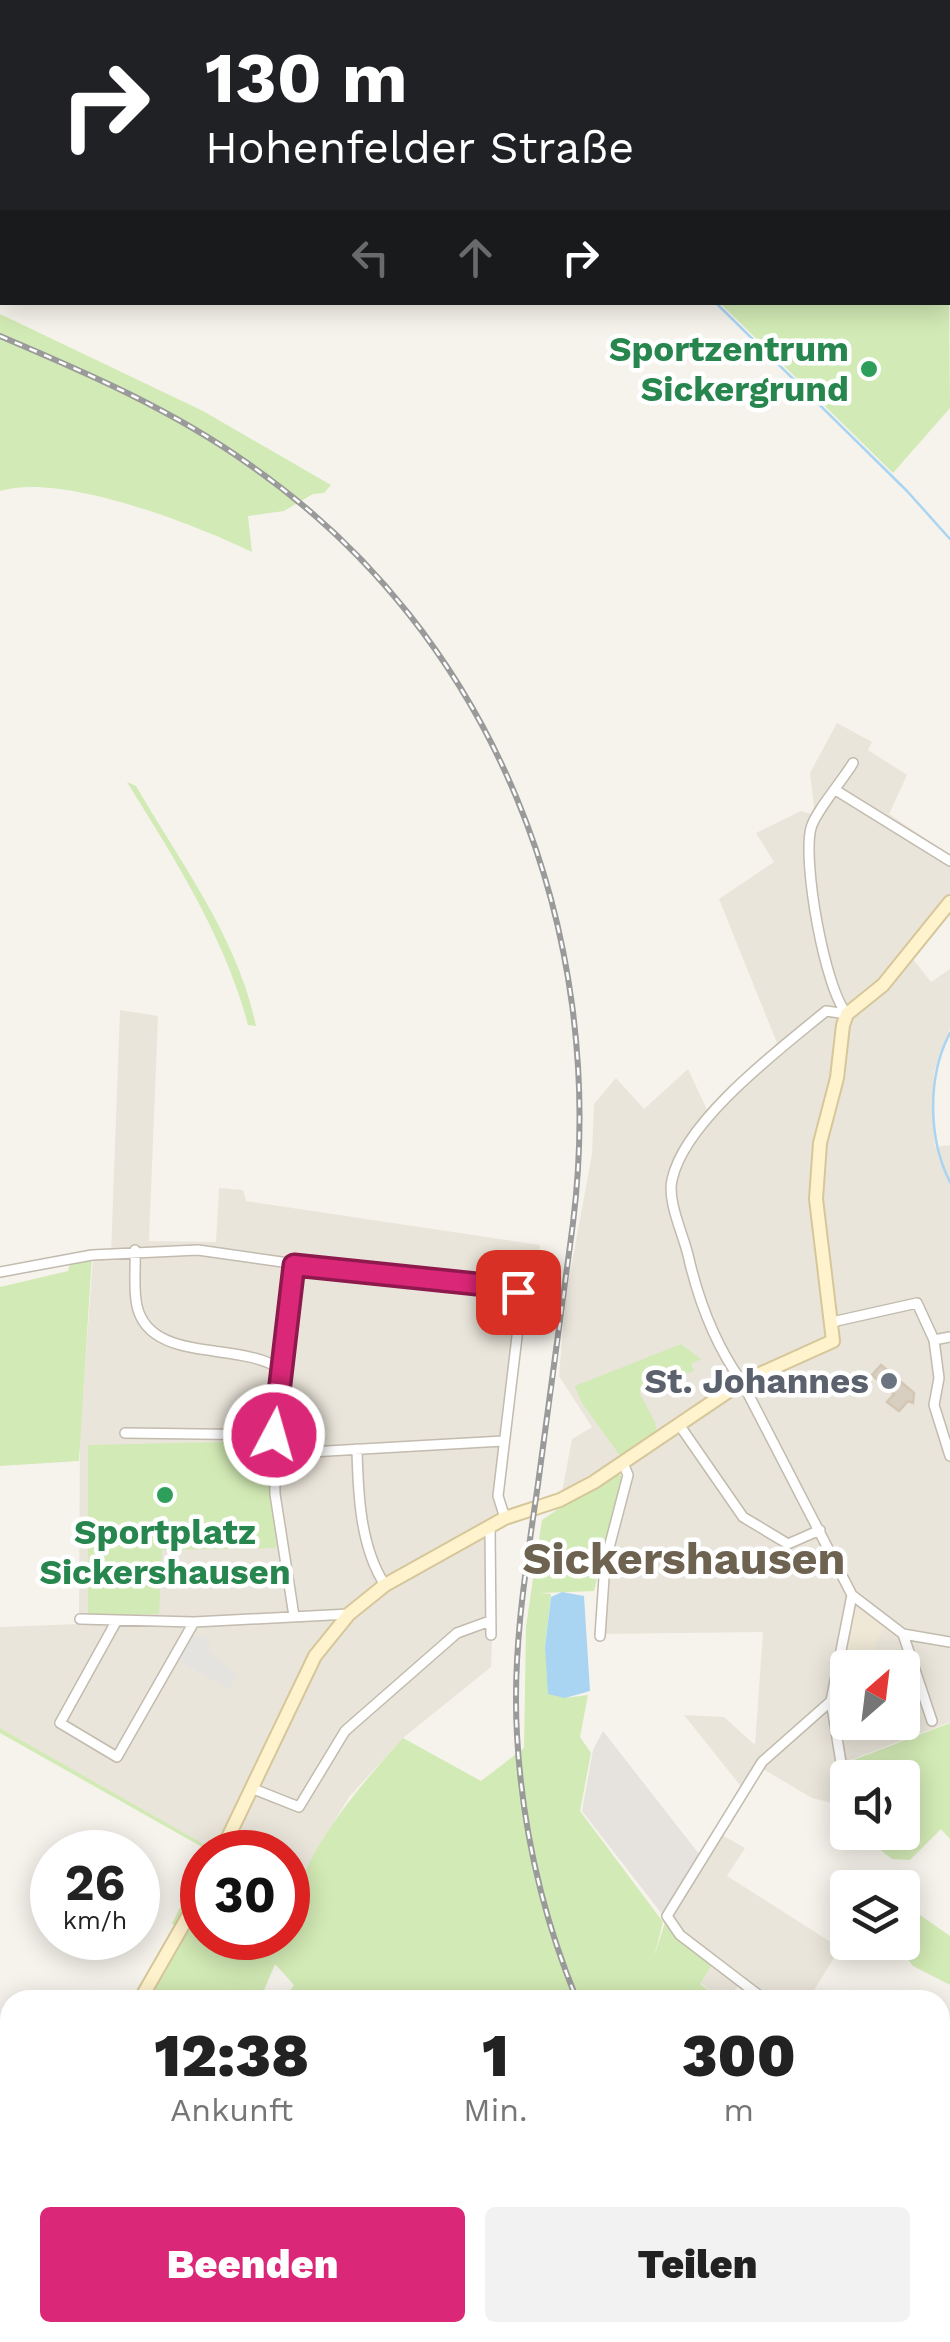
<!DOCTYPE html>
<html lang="de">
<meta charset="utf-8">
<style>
:root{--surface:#fff;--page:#f2f2f2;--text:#222;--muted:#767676;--accent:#db2777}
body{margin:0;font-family:"Work Sans",sans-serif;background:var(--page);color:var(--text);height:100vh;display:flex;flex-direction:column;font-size:38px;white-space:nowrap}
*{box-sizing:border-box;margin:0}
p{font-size:32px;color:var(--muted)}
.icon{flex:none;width:55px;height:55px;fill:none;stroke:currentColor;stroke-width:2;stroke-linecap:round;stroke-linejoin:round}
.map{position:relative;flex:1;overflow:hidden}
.side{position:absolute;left:0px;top:1990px;width:950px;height:352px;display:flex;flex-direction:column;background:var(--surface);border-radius:30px 30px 0 0;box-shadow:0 5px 25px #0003}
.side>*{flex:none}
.banner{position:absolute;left:0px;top:0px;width:950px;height:305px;box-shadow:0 5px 25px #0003;background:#202124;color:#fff;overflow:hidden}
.needle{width:65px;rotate:28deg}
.tools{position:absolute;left:830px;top:1650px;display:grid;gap:20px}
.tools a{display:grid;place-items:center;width:90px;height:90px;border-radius:10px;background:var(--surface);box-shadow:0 5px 25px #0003;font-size:50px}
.speed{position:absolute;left:30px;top:1830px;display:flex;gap:20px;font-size:50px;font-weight:700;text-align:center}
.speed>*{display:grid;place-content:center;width:130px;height:130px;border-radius:50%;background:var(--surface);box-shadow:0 5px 25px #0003;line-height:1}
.speed small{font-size:25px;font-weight:400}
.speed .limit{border:15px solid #d22;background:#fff;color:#111}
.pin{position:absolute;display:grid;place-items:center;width:85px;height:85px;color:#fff;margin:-42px;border-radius:20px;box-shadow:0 5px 15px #0006}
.me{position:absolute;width:110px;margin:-55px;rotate:6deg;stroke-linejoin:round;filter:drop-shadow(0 0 8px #0008)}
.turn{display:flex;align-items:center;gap:35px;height:210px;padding:0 40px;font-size:45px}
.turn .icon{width:130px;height:130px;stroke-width:2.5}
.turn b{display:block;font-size:70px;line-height:85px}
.lanes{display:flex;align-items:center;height:95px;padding:0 40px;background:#0003;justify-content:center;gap:50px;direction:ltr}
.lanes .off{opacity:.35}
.eta{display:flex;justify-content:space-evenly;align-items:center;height:170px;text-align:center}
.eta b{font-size:60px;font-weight:800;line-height:70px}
.cta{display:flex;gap:20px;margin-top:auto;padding:20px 40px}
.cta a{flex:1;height:115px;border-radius:10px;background:var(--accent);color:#fff;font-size:40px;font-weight:800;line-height:115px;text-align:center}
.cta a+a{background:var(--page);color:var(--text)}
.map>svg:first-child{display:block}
.residential{fill:#eae5da;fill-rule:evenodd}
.industrial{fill:#e6e2dd}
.education{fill:#efe8d6}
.green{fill:#d2eab5}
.parking{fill:#e5e3e0}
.water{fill:#a9d4f2}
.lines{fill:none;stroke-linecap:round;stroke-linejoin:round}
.stream{stroke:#a9d4f2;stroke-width:2.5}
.building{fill:#d8cfc1;stroke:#d3c7b4;stroke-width:2.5}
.street-casing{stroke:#c2bbae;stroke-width:12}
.secondary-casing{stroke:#d6c79b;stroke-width:16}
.street{stroke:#fff;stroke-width:9}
.secondary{stroke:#fff3cd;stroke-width:12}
.rail-casing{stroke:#9a9a9a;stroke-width:6}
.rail{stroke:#fff;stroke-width:2.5;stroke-dasharray:8;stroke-linecap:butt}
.route-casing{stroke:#8e194d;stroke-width:25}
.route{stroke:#db2777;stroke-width:18}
.leisure-dot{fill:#2e9e5b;stroke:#fff;stroke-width:4}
.worship-dot{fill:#6b7280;stroke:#fff;stroke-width:4}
.labels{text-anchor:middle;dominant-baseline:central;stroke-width:9;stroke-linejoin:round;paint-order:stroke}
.leisure-label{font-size:35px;font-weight:bold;fill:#27864d;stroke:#fff;text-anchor:end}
.worship-label{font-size:35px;font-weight:bold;fill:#5b616d;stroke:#fff;text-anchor:end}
.district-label{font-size:45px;font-weight:bold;fill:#6e6250;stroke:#fff}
</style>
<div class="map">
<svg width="950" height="2342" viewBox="0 0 950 2342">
<rect width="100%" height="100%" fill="#f6f3ec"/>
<path class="residential" d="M837 723 872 742 868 750 907 775 889 814 950 855V893L906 950 931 982 950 969V1029L934 1072 933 1124 935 1147 950 1145V1722L840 1764 844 1792 836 1804 812 1798 763 1769 747 1794 720 1834 745 1848 727 1876 840 1948 808 2000H767L743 1982 724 2000 700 1983 715 1960 682 1933 669 1915 719 1834 747 1794 684 1715 724 1717 755 1745 763 1632 598 1634 601 1563 625 1475 616 1459 562 1492 572 1439 592 1427 559 1376 566 1295 592 1154 594 1104 616 1078 644 1109 688 1069 708 1112 777 1043 719 899 774 862 756 833 801 811 815 815 810 773ZM848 1668H902V1722H848Z
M120 1010 158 1016 149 1241 216 1242 219 1188 243 1190 246 1201 540 1245 536 1283 525 1303 496 1530 491 1667 403 1738 349 1797 311 1860 288 1914V1852H211L0 1728V1627L79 1624 80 1435 93 1259 111 1255Z"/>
<path class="industrial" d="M603 1731 699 1854 662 1914 582 1811 593 1750Z"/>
<path class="education" d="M851 1608 864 1609 886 1627 875 1644 874 1667H840Z"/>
<path class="green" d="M948 194 950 408 893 473 720 303 948 302Z
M0 314 203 411 331 485 324 493 313 494 284 511 248 516 252 552C194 524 61 472 0 491Z
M127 782 136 786C180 862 238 938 256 1026L248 1025C225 937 174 858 127 782Z
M92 1255 79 1461 0 1466V1287L68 1271 72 1257Z
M681 1344 701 1359 691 1364 694 1371 639 1392 655 1422 658 1437 621 1457 582 1403 575 1386Z
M268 1441 276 1548 162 1550 159 1614 88 1615V1445Z
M614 1471 622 1476 594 1591 540 1593 551 1594 545 1647 547 1665 565 1698 588 1695 580 1737 591 1753 580 1811 663 1922 654 1957 667 1916 680 1935 715 1960 700 1984 722 2000H283L294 1985 275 1964 260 2000H140L181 1929 172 1924 202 1861 191 1898 202 1905V1938H288C288 1867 358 1788 403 1738L481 1781 524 1748 526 1626 542 1520Z
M950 1723V1839L941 1829 910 1860 892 1859 859 1833 902 1832V1778H848L847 1817 837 1804 846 1790 843 1764Z
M0 1728 212 1849 211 1852 0 1733Z
M908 1914 920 1915 950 1936V1985L913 1966 899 1947Z
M950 2028V2342H124L127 2332H940V2030Z"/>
<path class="parking" d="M193 1636 209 1637 210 1653 237 1675 229 1689 179 1661Z"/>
<path class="water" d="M562 1592 584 1596 590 1691 565 1698 548 1694 545 1647 551 1597Z"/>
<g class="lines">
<path class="stream" d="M487 0 489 2
M715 302 907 491 950 539
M950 1033C927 1076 928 1139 950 1182
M0 2186 10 2174"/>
</g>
<path class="building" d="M881 1365 914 1393 913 1403 908 1401 899 1411 887 1402 894 1394 872 1375Z"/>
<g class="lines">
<g class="street-casing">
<path id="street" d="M948 23 950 26
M948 194 950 198
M837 791 950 861
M847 1014 826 1011C780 1049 684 1121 672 1180 667 1201 683 1234 688 1255 698 1299 716 1346 742 1382L852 1595 903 1634 950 1642
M847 1014C825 990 802 861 811 828 815 812 843 780 853 763
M135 1250C136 1268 133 1289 137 1306 150 1364 240 1341 280 1369
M0 1272 92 1255 198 1250 402 1279 507 1287 518 1292 521 1303 498 1496 505 1518
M832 1322 917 1303 934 1340 950 1337
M934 1340 939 1378 934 1405 950 1456
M680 1426 743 1517 788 1544 820 1530
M125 1433 274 1435
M357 1449C358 1493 360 1547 385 1585
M275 1454 503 1441
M490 1527 491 1635
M294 1616 275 1494 274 1435 294 1265
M80 1619 194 1622 349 1614
M117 1620 60 1723 117 1757 194 1622
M903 1634 932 1721
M600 1636 605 1563 628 1475 623 1463
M845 1787 831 1701 852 1595
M251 1788 299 1807 345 1731 457 1633 490 1621
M765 2000 680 1935 667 1916 762 1762 831 1701"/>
</g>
<g class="secondary-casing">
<path id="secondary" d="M221 1852 315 1656 349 1614 385 1585 505 1518 560 1500 594 1482 742 1382 833 1341 816 1199 820 1143 837 1078 843 1025 847 1014 883 985 950 902
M140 2000 202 1892
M0 2175 10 2162"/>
</g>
<use href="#street" class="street"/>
<use href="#secondary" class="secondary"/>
<g class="rail-casing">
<path id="rail" d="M0 336C87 373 173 410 250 465 495 635 609 932 573 1223 562 1310 550 1397 538 1484 526 1567 512 1651 517 1735 522 1827 542 1915 577 2000
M815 2332 823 2342"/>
</g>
<use href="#rail" class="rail"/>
</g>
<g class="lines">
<g class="route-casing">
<path id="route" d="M274 1435 294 1265 506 1287 518 1292"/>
</g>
<use href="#route" class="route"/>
</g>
<g class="leisure-dot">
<circle cx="869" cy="369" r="10"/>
<circle cx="165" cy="1495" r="10"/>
</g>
<circle class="worship-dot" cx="889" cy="1381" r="10"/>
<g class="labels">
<g class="leisure-label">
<text x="849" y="349">Sportzentrum<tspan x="849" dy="40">Sickergrund</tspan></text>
<text x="165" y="1532" text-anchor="middle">Sportplatz<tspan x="165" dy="40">Sickershausen</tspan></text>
</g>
<g class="worship-label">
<text x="869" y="1381">St. Johannes</text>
</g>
<g class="district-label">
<text x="684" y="1558">Sickershausen</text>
</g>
</g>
</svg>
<div class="tools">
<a><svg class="needle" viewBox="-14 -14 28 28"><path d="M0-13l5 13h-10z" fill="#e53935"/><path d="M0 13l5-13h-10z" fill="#767676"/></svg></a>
<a><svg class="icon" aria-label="sound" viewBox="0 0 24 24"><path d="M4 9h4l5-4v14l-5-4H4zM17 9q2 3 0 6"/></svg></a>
<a><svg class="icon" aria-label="layers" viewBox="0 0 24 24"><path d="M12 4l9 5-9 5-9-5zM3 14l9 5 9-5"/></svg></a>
</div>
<div class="speed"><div>26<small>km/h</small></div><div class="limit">30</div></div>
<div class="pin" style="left:518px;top:1292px;background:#d93025"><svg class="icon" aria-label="arrive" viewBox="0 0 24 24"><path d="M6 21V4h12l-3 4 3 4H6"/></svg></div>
<svg class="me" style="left:274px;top:1435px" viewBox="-20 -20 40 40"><circle r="17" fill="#db2777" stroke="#fff" stroke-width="3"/><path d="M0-11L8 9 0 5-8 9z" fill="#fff"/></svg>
<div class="banner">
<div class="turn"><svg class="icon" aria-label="right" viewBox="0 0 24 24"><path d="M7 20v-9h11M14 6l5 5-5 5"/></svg><div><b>130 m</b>Hohenfelder Straße</div></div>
<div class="lanes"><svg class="icon off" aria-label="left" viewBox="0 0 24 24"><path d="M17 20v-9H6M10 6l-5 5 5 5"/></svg><svg class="icon off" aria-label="ahead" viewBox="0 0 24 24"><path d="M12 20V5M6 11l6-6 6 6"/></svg><svg class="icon" aria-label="right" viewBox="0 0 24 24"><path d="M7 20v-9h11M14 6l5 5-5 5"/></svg></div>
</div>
<section class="side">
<div class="eta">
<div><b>12:38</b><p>Ankunft</p></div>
<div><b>1</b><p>Min.</p></div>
<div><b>300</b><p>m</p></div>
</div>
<div class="cta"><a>Beenden</a><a>Teilen</a></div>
</section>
</div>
